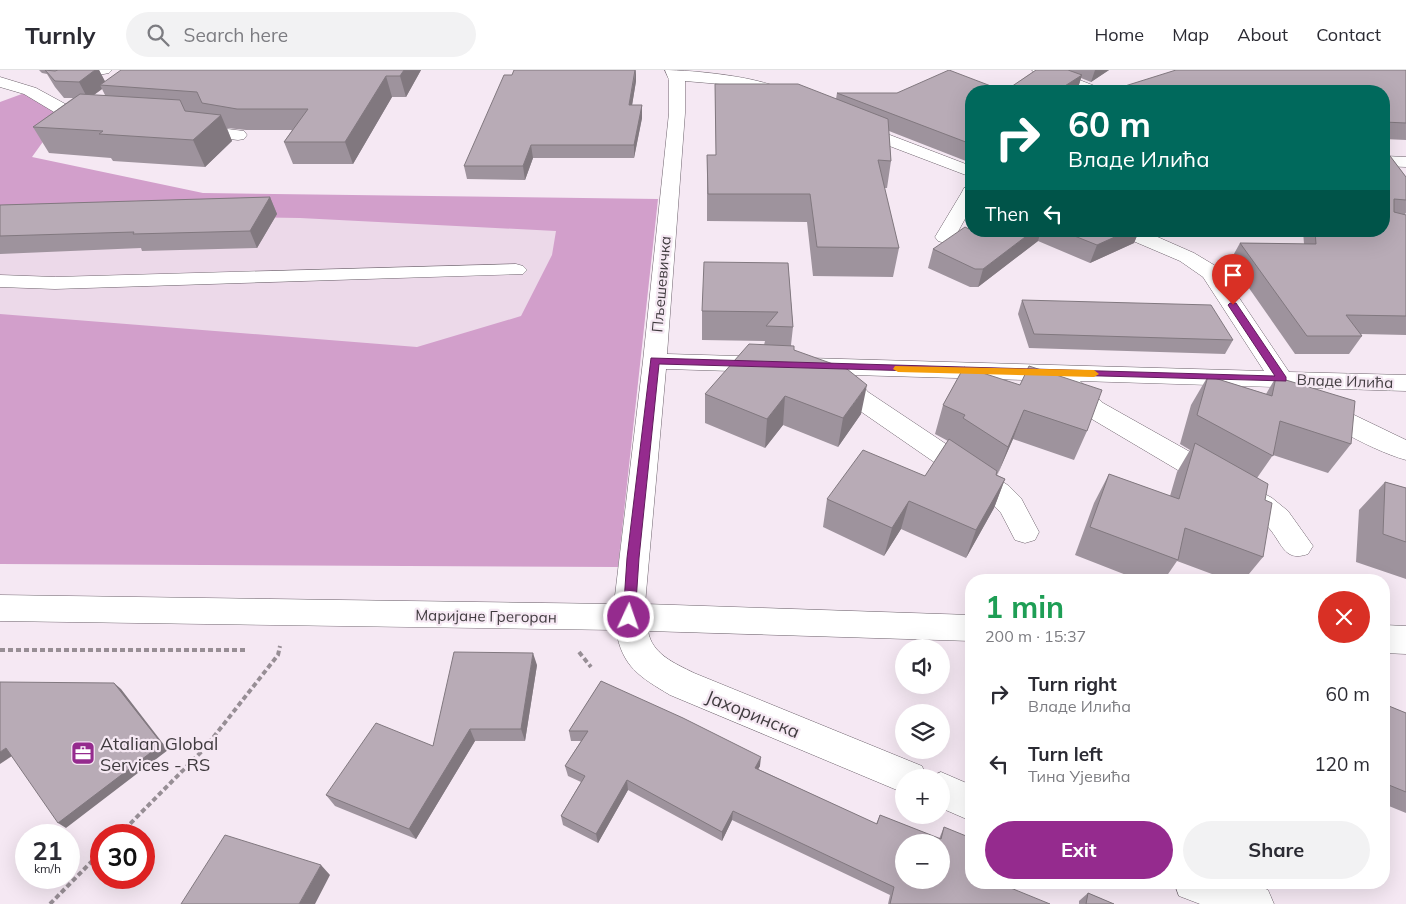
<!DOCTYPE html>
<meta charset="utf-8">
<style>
:root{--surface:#fff;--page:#f2f2f3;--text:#2b2b33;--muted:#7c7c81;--line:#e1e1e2;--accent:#952b8e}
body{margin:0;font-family:Mulish,sans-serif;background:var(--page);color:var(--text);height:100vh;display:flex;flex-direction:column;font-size:19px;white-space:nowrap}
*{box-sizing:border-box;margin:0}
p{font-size:16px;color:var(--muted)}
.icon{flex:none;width:28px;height:28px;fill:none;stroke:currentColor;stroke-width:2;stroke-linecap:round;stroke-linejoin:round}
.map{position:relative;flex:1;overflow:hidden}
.details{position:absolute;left:965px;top:504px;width:425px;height:315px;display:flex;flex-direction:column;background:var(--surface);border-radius:20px;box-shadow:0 5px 20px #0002}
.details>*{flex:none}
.banner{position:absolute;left:965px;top:15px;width:425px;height:152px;border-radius:20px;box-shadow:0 5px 20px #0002;background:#00695c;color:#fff;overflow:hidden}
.controls{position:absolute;left:895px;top:569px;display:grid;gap:10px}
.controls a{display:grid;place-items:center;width:55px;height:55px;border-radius:50%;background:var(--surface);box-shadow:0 5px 20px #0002;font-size:25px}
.speed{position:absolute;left:15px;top:754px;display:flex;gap:10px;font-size:25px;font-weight:700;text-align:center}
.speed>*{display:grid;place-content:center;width:65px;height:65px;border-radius:50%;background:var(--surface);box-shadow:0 5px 20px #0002;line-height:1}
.speed small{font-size:12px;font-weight:400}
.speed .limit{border:8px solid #d22;background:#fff;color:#111}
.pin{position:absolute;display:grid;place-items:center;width:42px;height:42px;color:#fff;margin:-51px -21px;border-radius:50% 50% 50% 0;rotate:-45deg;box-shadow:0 0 5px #0007}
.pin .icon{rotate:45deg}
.me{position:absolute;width:55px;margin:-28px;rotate:3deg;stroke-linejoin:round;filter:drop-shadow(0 0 4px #0008)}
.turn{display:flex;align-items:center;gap:18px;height:105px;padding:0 20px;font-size:22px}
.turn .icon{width:65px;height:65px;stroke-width:2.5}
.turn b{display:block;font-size:35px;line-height:42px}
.then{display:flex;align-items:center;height:48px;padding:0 20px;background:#0003;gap:10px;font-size:19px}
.round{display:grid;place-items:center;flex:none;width:52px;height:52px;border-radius:26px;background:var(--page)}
.summary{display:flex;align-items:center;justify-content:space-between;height:85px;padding:0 20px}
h1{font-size:30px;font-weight:700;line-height:38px;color:#1e9e55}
.button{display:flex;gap:10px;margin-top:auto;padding:10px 20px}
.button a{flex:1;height:58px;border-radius:30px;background:var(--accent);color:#fff;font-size:20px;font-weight:700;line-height:58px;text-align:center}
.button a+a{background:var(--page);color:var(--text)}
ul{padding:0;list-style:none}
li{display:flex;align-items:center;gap:15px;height:70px;padding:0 20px}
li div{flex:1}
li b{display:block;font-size:19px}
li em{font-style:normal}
header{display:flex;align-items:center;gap:30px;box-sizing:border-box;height:70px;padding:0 25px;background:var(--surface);border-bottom:1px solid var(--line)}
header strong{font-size:24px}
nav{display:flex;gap:28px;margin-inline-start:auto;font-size:18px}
.search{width:350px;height:45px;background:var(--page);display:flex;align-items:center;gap:12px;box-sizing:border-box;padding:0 18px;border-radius:28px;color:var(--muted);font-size:19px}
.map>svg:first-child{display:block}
.built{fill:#ecd9e9}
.forest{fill:#d29fcb}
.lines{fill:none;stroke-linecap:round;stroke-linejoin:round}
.minor-casing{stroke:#6e636d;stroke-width:1}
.path{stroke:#978e95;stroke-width:4;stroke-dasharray:5 3;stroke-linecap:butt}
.minor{fill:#fff;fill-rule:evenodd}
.wall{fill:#9e939d;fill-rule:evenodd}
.shaded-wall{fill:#81787f}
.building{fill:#b8abb6;stroke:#81787f;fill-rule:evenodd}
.route{fill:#952b8e;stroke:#611c5c}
.slow{fill:#f59e0b}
.labels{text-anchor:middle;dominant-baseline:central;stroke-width:4.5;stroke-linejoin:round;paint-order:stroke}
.street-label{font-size:15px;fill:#403b3f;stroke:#f5e8f3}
.near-street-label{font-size:18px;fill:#403b3f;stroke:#f5e8f3}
.near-poi-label{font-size:18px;fill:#403b3f;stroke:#f5e8f3;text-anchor:start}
</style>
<header>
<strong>Turnly</strong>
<div class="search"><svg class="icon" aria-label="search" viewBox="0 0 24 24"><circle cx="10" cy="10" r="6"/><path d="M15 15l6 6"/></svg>Search here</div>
<nav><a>Home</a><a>Map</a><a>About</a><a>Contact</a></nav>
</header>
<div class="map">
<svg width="1406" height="834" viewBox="0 0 1406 834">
<rect width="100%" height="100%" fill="#f5e8f3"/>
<path class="built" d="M0 129 584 147 447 476 0 464Z"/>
<path class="forest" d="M30 21 65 41 32 87 203 123 658 129 618 497 0 494V244L417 277 521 246 552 185 556 161 300 148 0 143V32Z"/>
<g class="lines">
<g class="minor-casing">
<path id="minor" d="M79 0H112L109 3 88 7 64 16 56 11 58 8Z
M665 0C689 0 778 7 792 27L784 32 732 15 685 11V43L667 284 1264 301 1203 207 1180 191 1119 165 1116 161H1144L1194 183 1219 198 1289 302 1406 305V321L1310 318 1350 343 1406 370V390C1367 379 1308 344 1276 317L1080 311 1103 333 1272 428 1288 441 1313 476 1308 484C1283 493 1282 471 1267 456 1263 452 1257 448 1252 444L1085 345 1065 328 1057 311 853 305 868 322 1009 416 1021 428 1039 462 1035 470 1025 473 1015 470 1001 443 989 430 850 334 835 317 828 304 666 299 645 534 971 545V571L648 561C652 584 674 593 694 603L922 696 927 708H904V723L670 625C640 607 622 597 616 560L0 551V525L614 534 643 291 669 43V10Z
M1032 0H1054L1100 18 1102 21H1080L1035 3Z
M0 7 36 18 69 36 103 39 105 43 103 47 97 48 59 45 24 24 0 17Z
M201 46 207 47 211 57 244 61 247 65 244 69 238 70 197 65 193 51 195 47Z
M856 52 971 96V107L850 61 847 57 850 53Z
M1384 86 1406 87V97L1384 96Z
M971 116V138L955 167 952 171 945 173 938 171 935 167 962 122 964 118Z
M516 194 523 196 527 200 523 204 55 219 0 217V205L55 207Z
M1384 555 1406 556V584L1384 583Z
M941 702 971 715V751L941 738V708H928Z
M1174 812H1249L1268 820 1274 834H1200L1179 826Z"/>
</g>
<path class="path" d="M0 580H248
M579 582 591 597
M119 765 205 678 278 585 280 576
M50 834 101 782"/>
<use href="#minor" class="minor"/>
</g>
<path class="wall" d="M39 0H99L105 12 421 0 406 27H392L353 94H293L284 72 292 60H246L227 58 232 71 205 97 113 91 111 88 49 83 33 57 73 28H64L55 17 47 4 42 3ZM102 19 105 25H94Z
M636 0V11L632 35H642V48L634 88H533L525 110 467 109 464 96Z
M1036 0H1109L1091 12 1081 8 1077 21H1005Z
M1406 0V70L1384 69V21Z
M715 14 836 29 837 23H897L971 21V93L889 61 891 91 887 118H884L899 178 893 207 813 206 807 152 707 151V85H716Z
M1384 78 1406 107V143L1405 144 1406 145V265L1361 264 1362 266 1349 284H1295L1230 191 1240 173 1304 174 1303 161H1384Z
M270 127 277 144 257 178 142 181 141 178 0 184V135Z
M969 159 971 161H1139L1134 173 1090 193 1038 171 978 217H970L928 198 933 179Z
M788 193 793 257 791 275 794 280 861 344 838 377 783 355 765 378 705 353V324L764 275 765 271 702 270V241Z
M1022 230 1233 270 1225 284 1029 278 1018 244Z
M964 297 1087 361 1074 390 1013 369 997 405 1005 409 994 438 966 488 901 459 884 486 823 457 827 429 925 406 948 371 935 364 943 335Z
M1208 306 1266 324 1276 307 1351 374 1328 403 1273 385 1257 408 1265 430 1263 487 1244 510H1228L1177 491 1164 510H1139L1075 485 1094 433 1109 404 1170 426 1177 402 1190 380 1180 374 1191 335Z
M1385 412 1406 418V509L1356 492 1359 440Z
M537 595 525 671H475L416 769 335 736 326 725 433 676Z
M601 611 760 696 758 699 876 754 880 745 939 769 944 757 971 812 1050 834H888L890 825 732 750 722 771 628 720 598 773 563 755 561 746 581 712 568 706 565 696 581 671H571L569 661Z
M1384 634 1406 643V743L1384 734Z
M1088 823 1114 834H1079V831Z"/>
<path class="shaded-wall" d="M95 0H99L107 15H100L102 19 88 29 79 12Z
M404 0H421L406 27 400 6Z
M636 0V11L630 48 629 35Z
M1095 0H1109L1091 12Z
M1082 5 1077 21H1057Z
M386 6 392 27 353 94 345 72Z
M642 35V48L634 88V75Z
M221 45 232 71 205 97 193 70Z
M531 75 533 88 525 110 523 96Z
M270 127 277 144 257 178 250 161Z
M1033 161H1041L1038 171 978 217 983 199Z
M1128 161H1139L1134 173 1090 193 1097 175Z
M867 315 861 344 838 377 843 348Z
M785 326 783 355 765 378 767 349Z
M1024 340 1013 369 997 406 1008 377Z
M1005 409 994 438 966 488 976 460Z
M909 431 901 459 884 486 892 458Z
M533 583 537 595 525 671 521 659Z
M114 613 121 619 168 680 66 758 58 753Z
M470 659 475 671 416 769 409 759Z
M6 678 15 684 0 694V682Z
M761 687 760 696 754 707 755 698Z
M627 710 628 720 598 773 596 764Z
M733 741 732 750 722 771V762Z
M321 795 330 805 315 834H299Z"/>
<path class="building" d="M45 0 55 1 58 0H95L79 12 55 11Z
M121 0H404L400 6H386L345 72H284L308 39H237L202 33 197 22 100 15Z
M514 0H635L629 35H642L634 75H531L523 96H464L504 5H512Z
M949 0 1004 21H971V74L837 23H897Z
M1036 0H1068L1082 5 1057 21H1005Z
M1176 0H1406V53L1384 52V21H1109Z
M715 14H798L888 49 891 91 878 90 899 178 817 177 810 124H708L707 85H716Z
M80 24 180 30 185 41 221 45 193 70 99 64 103 61 33 57Z
M1384 78 1406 107V130L1394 129V142L1406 145V246L1346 245 1362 266H1307L1240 173 1316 174 1315 161H1384Z
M270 127 250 161 133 164 134 162 0 166V135Z
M965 157 969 159 971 157V161H1033L983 199H975L933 179Z
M1062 161H1128L1097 175Z
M704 192 788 193 793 257 766 256 778 242 702 241Z
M1022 230 1211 235 1233 270 1034 264Z
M749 274 794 276V280L847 299 867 315 843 348 785 326 767 349 705 324Z
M1029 296 1102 320 1087 361 1024 340 1008 377 963 348 965 345 943 335 964 297 1020 315Z
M1208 306 1272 326 1276 307 1355 331 1351 374 1280 351 1273 386 1197 345Z
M949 369 997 401 996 405 1005 409 976 460 909 431 892 458 827 429 863 380 925 406Z
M1195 373 1268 414 1265 430 1272 433 1263 487 1185 458 1178 490 1090 457 1109 404 1179 429Z
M1385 412 1406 418V472L1383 464Z
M454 582 533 583 521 659H470L409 759 326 725 376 653 433 676Z
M601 611 683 648 761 687 755 698 877 754 880 745 941 769 944 757 971 768V812H996L1050 834H890L894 817 733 741 722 762 627 710 596 764 561 746 585 706 565 696 588 661H569ZM904 772H941V810H904Z
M0 612 114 613 162 674 58 753 6 678 0 682Z
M1384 634 1406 643V722L1384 713Z
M225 765 321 795 299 834H181Z
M1088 823 1114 834H1086Z"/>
<path class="route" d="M1230 233H1236L1286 307V311L659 294 639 488 635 547 634 551H624L623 547 627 488 651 288 1275 306 1228 235Z"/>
<path class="slow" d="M895 296 1094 300 1099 304 1094 307 898 302 893 299Z"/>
<defs>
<g id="office-square" transform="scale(1.25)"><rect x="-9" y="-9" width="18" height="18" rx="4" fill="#952b8e" stroke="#f5e8f3"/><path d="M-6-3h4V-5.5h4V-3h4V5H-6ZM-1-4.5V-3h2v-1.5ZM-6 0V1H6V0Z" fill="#fff"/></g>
</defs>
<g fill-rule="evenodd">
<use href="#office-square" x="83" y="683"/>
</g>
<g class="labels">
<g class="street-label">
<text transform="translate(661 214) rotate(-85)">Пљешевичка</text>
<text transform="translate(1345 311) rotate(2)">Владе Илића</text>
<text transform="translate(486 546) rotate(1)">Маријане Грегоран</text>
</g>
<g class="near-street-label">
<text transform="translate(753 644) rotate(22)">Јахоринска</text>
</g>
<g class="near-poi-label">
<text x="100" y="673">Atalian Global<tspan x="100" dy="21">Services - RS</tspan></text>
</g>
</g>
</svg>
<div class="controls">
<a><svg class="icon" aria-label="sound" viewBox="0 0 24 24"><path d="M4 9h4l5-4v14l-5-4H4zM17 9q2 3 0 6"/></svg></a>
<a><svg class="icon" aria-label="layers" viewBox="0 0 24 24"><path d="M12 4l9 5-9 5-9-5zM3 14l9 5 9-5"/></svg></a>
<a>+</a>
<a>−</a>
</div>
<div class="speed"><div>21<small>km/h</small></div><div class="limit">30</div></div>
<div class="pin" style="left:1233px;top:235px;background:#d93025"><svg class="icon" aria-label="arrive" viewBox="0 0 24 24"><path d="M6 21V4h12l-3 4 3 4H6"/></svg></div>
<svg class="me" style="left:629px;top:547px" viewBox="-20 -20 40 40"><circle r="17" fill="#952b8e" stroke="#fff" stroke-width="3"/><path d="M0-11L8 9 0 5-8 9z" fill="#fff"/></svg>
<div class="banner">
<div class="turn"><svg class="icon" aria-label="right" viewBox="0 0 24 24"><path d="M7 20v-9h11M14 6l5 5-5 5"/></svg><div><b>60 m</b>Владе Илића</div></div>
<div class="then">Then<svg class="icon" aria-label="left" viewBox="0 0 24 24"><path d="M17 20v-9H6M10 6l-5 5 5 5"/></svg></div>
</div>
<section class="details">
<div class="summary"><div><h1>1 min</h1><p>200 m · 15:37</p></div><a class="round" style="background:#d93025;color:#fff"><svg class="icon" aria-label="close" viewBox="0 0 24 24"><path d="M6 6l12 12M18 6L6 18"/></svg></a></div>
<ul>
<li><svg class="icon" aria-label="right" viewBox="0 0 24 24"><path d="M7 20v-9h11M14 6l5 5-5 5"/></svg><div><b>Turn right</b><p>Владе Илића</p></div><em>60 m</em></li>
<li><svg class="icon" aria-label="left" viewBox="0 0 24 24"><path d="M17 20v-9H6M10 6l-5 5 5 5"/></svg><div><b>Turn left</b><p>Тина Ујевића</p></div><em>120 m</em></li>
</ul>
<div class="button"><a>Exit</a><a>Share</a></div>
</section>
</div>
